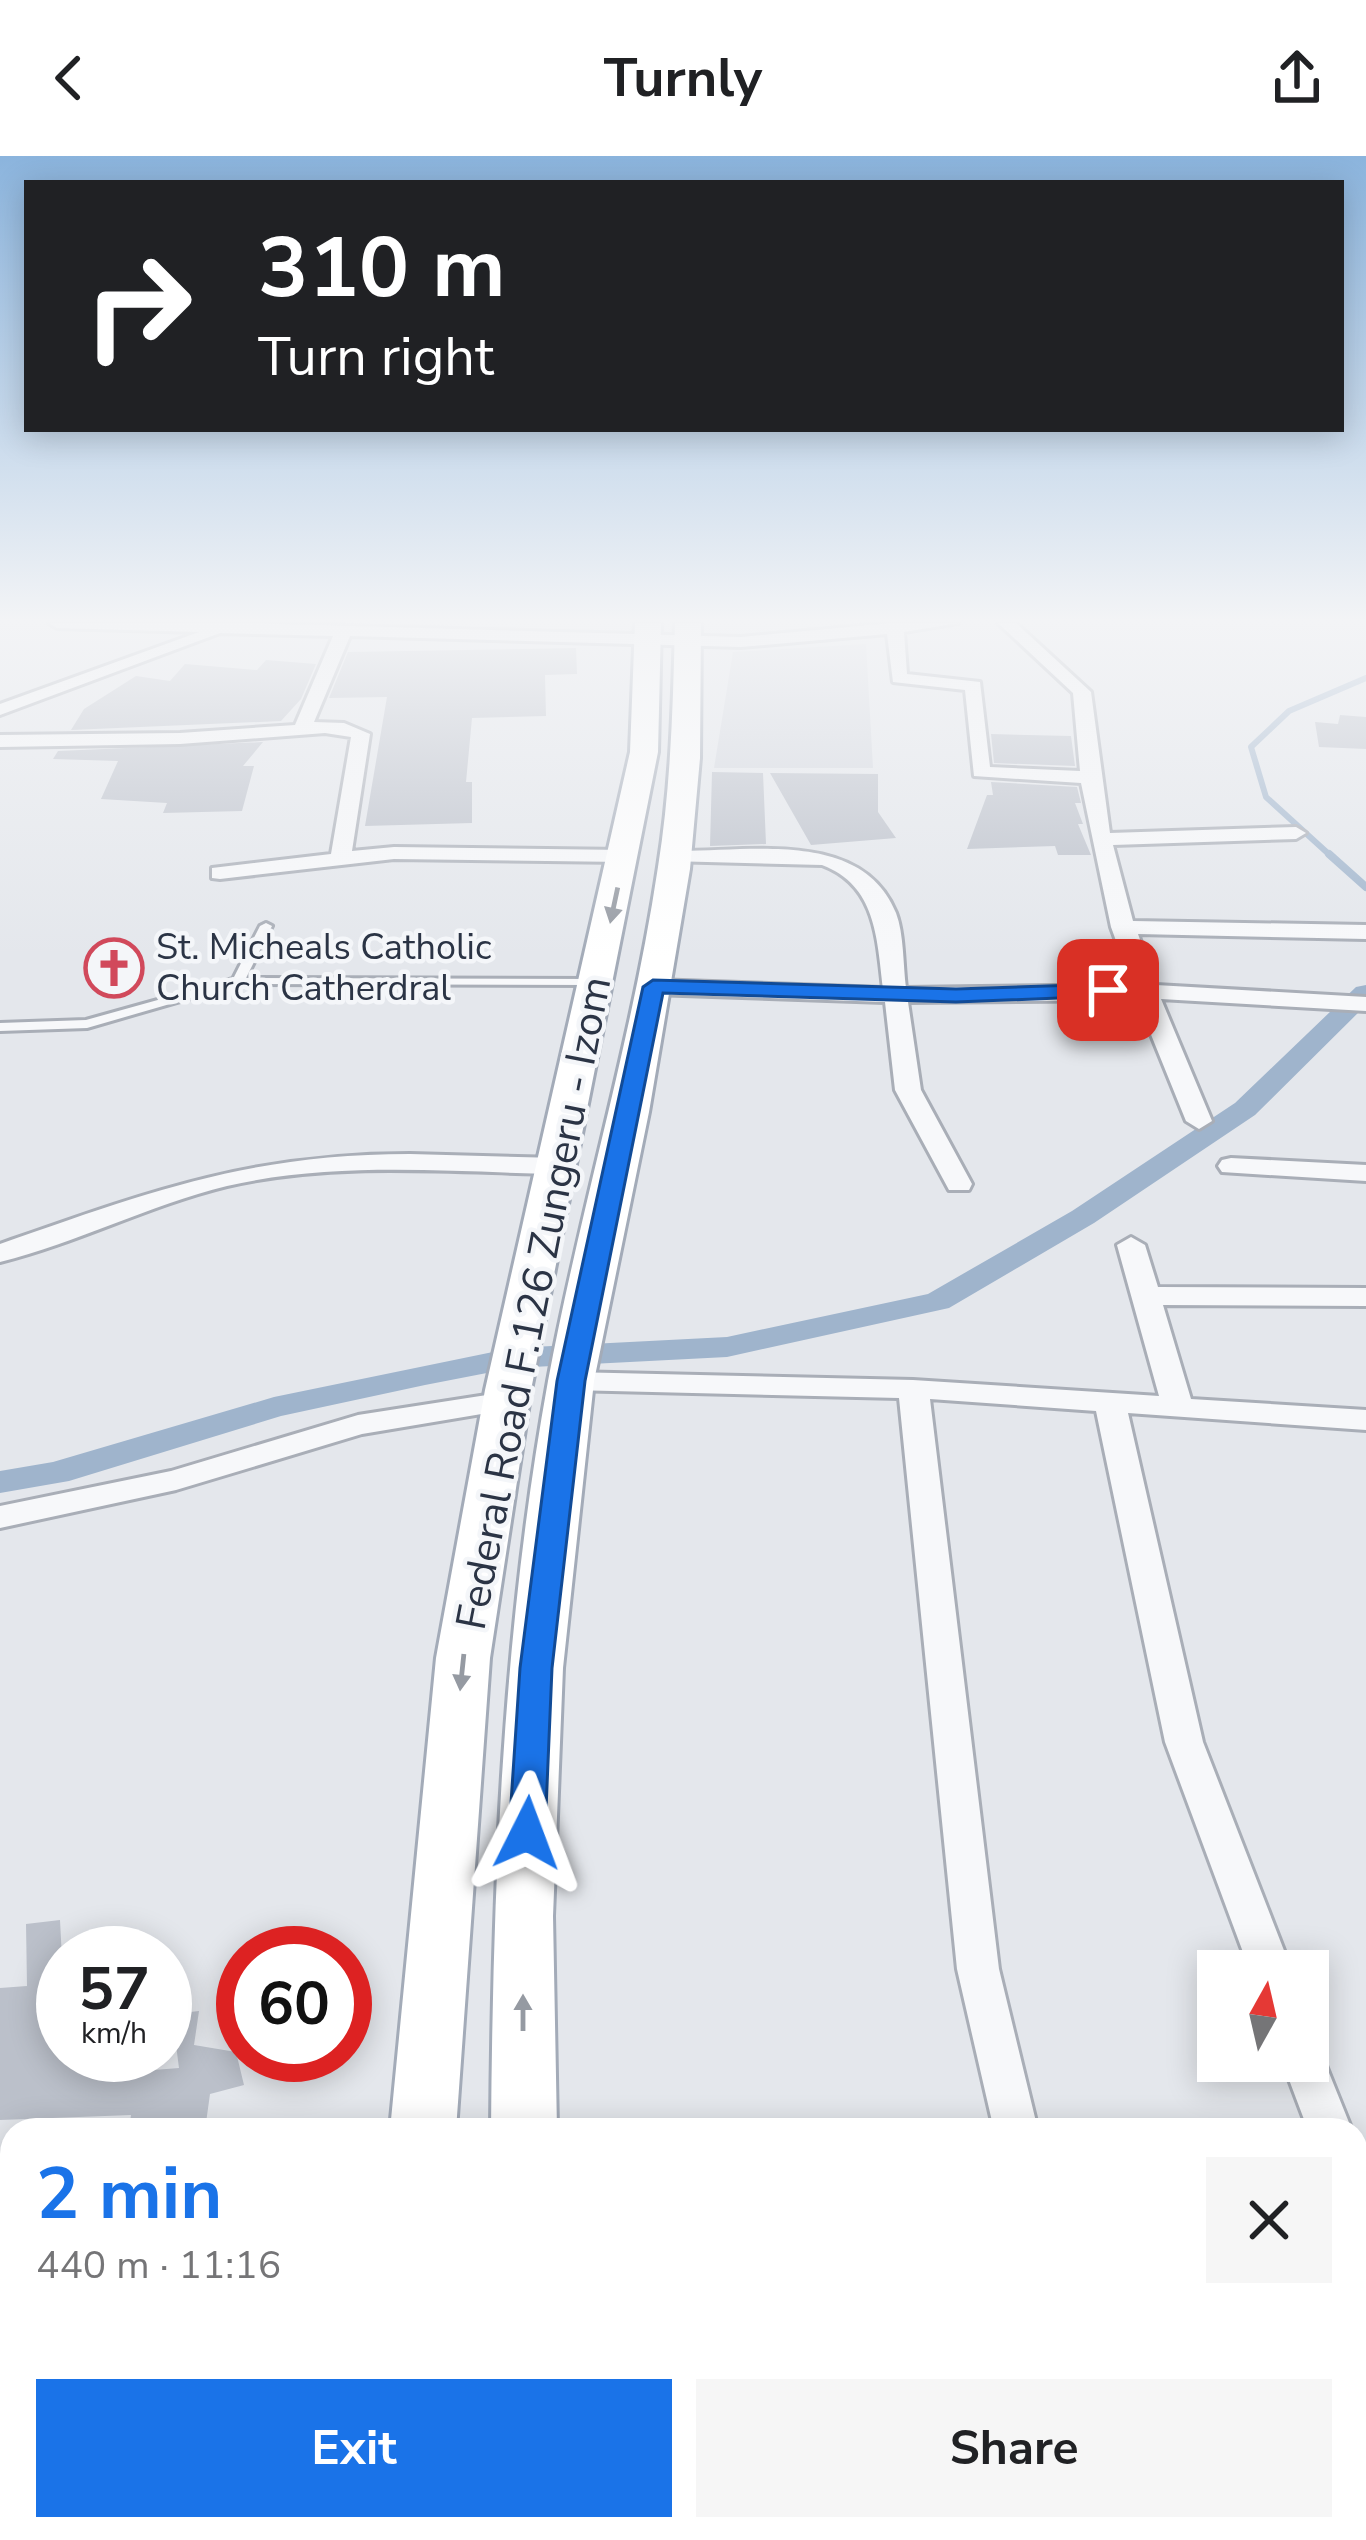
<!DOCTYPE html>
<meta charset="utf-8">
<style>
:root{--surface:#fff;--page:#f6f6f6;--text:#202124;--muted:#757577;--accent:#1a73e8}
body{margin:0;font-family:"Nunito Sans",sans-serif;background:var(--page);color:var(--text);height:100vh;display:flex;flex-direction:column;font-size:45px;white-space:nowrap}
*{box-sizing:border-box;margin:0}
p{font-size:39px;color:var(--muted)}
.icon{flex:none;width:66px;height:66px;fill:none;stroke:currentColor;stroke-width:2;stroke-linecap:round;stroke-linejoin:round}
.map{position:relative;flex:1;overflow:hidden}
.drawer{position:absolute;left:0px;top:1962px;width:1368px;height:423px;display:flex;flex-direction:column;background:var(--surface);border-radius:36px 36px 0 0;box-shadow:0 6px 30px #0003}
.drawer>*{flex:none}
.hud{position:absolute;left:24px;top:24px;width:1320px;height:252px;border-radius:0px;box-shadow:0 6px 30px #0003;background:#202124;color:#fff;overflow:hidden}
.needle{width:78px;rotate:8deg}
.buttons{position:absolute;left:1197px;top:1794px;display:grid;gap:24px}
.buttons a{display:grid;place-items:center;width:132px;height:132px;border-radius:0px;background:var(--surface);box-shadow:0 6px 30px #0003;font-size:60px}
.speed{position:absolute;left:36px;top:1770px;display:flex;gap:24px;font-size:60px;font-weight:700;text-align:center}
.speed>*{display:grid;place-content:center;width:156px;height:156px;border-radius:50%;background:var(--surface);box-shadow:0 6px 30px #0003;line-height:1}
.speed small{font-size:30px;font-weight:400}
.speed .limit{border:18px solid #d22;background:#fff;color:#111}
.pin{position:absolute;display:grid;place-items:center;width:102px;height:102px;color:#fff;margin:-51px;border-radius:24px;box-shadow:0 6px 18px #0006}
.me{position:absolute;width:132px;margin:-66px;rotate:3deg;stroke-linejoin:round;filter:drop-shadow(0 0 9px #0008)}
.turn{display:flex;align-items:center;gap:42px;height:252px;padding:0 36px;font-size:54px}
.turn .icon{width:156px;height:156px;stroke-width:2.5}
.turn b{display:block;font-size:84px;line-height:102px}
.round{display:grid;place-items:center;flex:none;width:126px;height:126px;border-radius:0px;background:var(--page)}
.summary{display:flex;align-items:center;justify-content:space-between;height:204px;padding:0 36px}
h1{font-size:72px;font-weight:700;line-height:90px;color:var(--accent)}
.action{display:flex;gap:24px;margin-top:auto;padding:24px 36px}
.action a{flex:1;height:138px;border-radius:0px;background:var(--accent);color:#fff;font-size:48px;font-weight:700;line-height:138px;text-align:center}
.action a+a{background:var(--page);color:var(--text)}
header{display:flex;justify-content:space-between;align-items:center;height:156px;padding:0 36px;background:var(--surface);font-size:54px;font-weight:700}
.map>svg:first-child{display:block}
.built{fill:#d2d6de}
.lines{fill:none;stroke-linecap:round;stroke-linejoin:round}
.stream-far1{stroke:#9fb4cc;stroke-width:6}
.stream{stroke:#9fb4cc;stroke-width:8}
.canal{fill:#9fb4cc;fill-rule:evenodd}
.building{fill:#bbc0ca}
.service-casing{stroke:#a9aeb7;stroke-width:6}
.minor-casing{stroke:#a9aeb7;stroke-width:6}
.primary-casing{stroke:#a3abb8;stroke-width:6}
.service{fill:#f7f8fa;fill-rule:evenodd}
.minor{fill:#f7f8fa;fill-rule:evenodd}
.primary{fill:#fff;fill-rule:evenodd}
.oneway{fill:#959aa2}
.route{fill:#1a73e8;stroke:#114b97;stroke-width:3}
.labels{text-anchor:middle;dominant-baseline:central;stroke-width:9;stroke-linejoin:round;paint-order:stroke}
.far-poi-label{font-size:36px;fill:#2b3445;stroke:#f4f6f9;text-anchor:start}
.street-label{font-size:42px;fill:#2b3445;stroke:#f4f6f9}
</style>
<header><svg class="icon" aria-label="back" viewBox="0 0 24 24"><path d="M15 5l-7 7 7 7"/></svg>Turnly<svg class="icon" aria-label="share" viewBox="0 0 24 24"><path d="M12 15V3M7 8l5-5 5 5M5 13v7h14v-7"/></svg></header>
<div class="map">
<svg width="1366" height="2384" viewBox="0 0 1366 2384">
<rect width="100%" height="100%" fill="#e4e7ec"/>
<path class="built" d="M866 488 873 612H714L733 496Z"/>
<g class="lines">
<path class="stream-far1" d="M1332 701 1266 641 1251 591 1289 555 1366 522"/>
<path class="stream" d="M1329 698 1366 731"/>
<path class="canal" d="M1366 829V849L1255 959 1094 1067 949 1152 727 1201 513 1212 425 1229 281 1260 69 1325 0 1337V1315L53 1306 274 1241 513 1192 727 1181 928 1138 1072 1055 1235 947 1356 831Z"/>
</g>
<path class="building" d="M576 492 577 518 545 519 546 560 472 562 466 626H472V667L365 670 387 541 329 542 348 496Z
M266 504 316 508 301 543 281 565 71 574 84 553 136 520 170 525 185 508 257 514Z
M1340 559 1366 561V593L1319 591 1315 566 1338 568Z
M991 578 1071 580 1075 610 994 607Z
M263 586 243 610H254L242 655 163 657 167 647 101 643 118 605 53 603 58 595Z
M712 616 763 617 766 688 710 690Z
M770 617 878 618V656L896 682 811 689Z
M991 626 1077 631 1081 647H1075L1083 668H1078L1091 699H1058L1055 690 967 693 987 639H993Z
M60 1764 63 1822 53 1825 63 1899H116V1917L179 1912 172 1858 199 1855 194 1889 236 1896 244 1929 210 1938 205 1974H129L131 1959 0 1964V1832L27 1830 26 1768Z"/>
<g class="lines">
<g class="service-casing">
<path id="service" d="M266 767 272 770 246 822 594 823 600 826 594 829 239 828 87 872 0 875V867L86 864 233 823 260 770Z"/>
</g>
<g class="minor-casing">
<path id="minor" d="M49 467H248L741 481 892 467H958L904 476 907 518 980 526 990 611 1080 615 1073 537 998 467H1016L1091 536 1110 677 1296 671 1306 677 1296 683 1113 689 1133 765 1366 769V783L1138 778 1156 829 1366 841V855L1161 843 1212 965 1199 973 1186 965 1137 844 908 846 921 934 972 1028 969 1034H949L895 934 885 846 653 838 641 831 653 824 883 832C877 782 876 729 822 709L669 705V697L676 695C749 696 862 673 896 757 904 778 903 809 906 832L1132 829 1111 771 1081 627 974 620 965 534 893 526 887 478 741 491 350 480 314 566 344 567 370 578 352 695 394 691 624 694 634 700 624 706 394 703 220 723 212 722V712L331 698 351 581 325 577 180 588 0 591V579L180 577 295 569 333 480 220 477 0 559V548L199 476 57 472Z
M410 998 558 1002 571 1010 558 1018C448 1016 335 1005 227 1030 149 1049 77 1087 0 1106V1088C148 1036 250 998 410 998Z
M1231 1002 1366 1009V1025L1222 1016 1218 1010 1222 1004Z
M1131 1081 1145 1089 1158 1131 1366 1132V1150L1163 1149 1191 1243 1366 1254V1274L1128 1257 1203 1586 1292 1815H1250L1165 1586 1096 1255 930 1243 999 1813 1038 1974H994L957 1813 899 1242 571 1234 556 1225 571 1216 913 1224 1159 1240 1117 1089Z
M506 1236 517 1238 521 1245 517 1252 362 1278 176 1334 0 1372V1350L171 1315 358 1259Z
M1308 1888 1319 1892 1352 1974H1308L1282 1905H1308Z
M1356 2032 1366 2036V2104L1356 2100Z
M12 2103V2147L0 2148V2104Z
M1084 2373H1136L1138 2384H1086Z"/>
</g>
<g class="primary-casing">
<path id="primary" d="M635 467H661L658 596 531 1234 490 1502 456 1974H390L436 1502 485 1234 630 596Z
M675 467H701L700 602 690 713 649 956 594 1225 563 1512 553 1760 557 1974H491C493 1724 503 1472 548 1225 580 1053 632 885 658 711 671 630 673 549 675 467Z
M365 2373H443V2384H365Z
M488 2373H566L567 2384H489Z"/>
</g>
<use href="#service" class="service"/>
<use href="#minor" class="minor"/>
<use href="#primary" class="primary"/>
</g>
<defs><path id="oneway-solid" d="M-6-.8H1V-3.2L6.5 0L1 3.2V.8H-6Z" transform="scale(3)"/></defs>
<g class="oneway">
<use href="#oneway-solid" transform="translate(614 749) rotate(102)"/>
<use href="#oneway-solid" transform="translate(462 1516) rotate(96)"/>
<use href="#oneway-solid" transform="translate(523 1857) rotate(-90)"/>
</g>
<linearGradient id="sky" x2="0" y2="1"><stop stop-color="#8bb4dd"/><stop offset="0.58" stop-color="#f3f4f6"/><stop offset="1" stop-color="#f3f4f6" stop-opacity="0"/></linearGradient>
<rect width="1366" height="801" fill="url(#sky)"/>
<path class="route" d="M653 824 956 833 1108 828 1119 834 1108 840 956 846 663 837 585 1225 552 1512 545 1677 540 1687H515L509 1677 520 1512 557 1225 643 831Z"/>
<defs>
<g id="church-ring" transform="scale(3)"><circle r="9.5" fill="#f4f6f9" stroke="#d1495b" stroke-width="1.5"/><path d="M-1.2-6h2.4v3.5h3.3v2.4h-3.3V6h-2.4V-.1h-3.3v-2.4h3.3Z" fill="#d1495b"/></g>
</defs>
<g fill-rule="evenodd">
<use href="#church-ring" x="114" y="812"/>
</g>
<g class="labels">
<g class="far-poi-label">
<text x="156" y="791">St. Micheals Catholic<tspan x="156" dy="41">Church Catherdral</tspan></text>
</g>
<g class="street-label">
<text transform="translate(534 1147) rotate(-79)">Federal Road F.126 Zungeru - Izom</text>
</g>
</g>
</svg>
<div class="buttons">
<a><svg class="needle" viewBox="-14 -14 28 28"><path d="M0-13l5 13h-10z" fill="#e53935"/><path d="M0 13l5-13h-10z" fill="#757577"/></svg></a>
</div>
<div class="speed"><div>57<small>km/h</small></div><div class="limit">60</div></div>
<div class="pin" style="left:1108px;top:834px;background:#d93025"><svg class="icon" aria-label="arrive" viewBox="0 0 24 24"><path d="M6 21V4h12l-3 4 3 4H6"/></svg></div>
<svg class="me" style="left:527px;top:1677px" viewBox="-20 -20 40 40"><path d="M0-17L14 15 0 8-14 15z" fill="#1a73e8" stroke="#fff" stroke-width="4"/></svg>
<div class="hud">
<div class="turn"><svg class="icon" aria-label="right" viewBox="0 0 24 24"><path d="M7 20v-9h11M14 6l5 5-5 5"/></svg><div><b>310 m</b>Turn right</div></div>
</div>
<section class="drawer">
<div class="summary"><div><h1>2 min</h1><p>440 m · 11:16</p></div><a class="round"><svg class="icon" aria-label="close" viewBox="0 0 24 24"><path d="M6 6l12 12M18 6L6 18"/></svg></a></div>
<div class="action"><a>Exit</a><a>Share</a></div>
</section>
</div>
